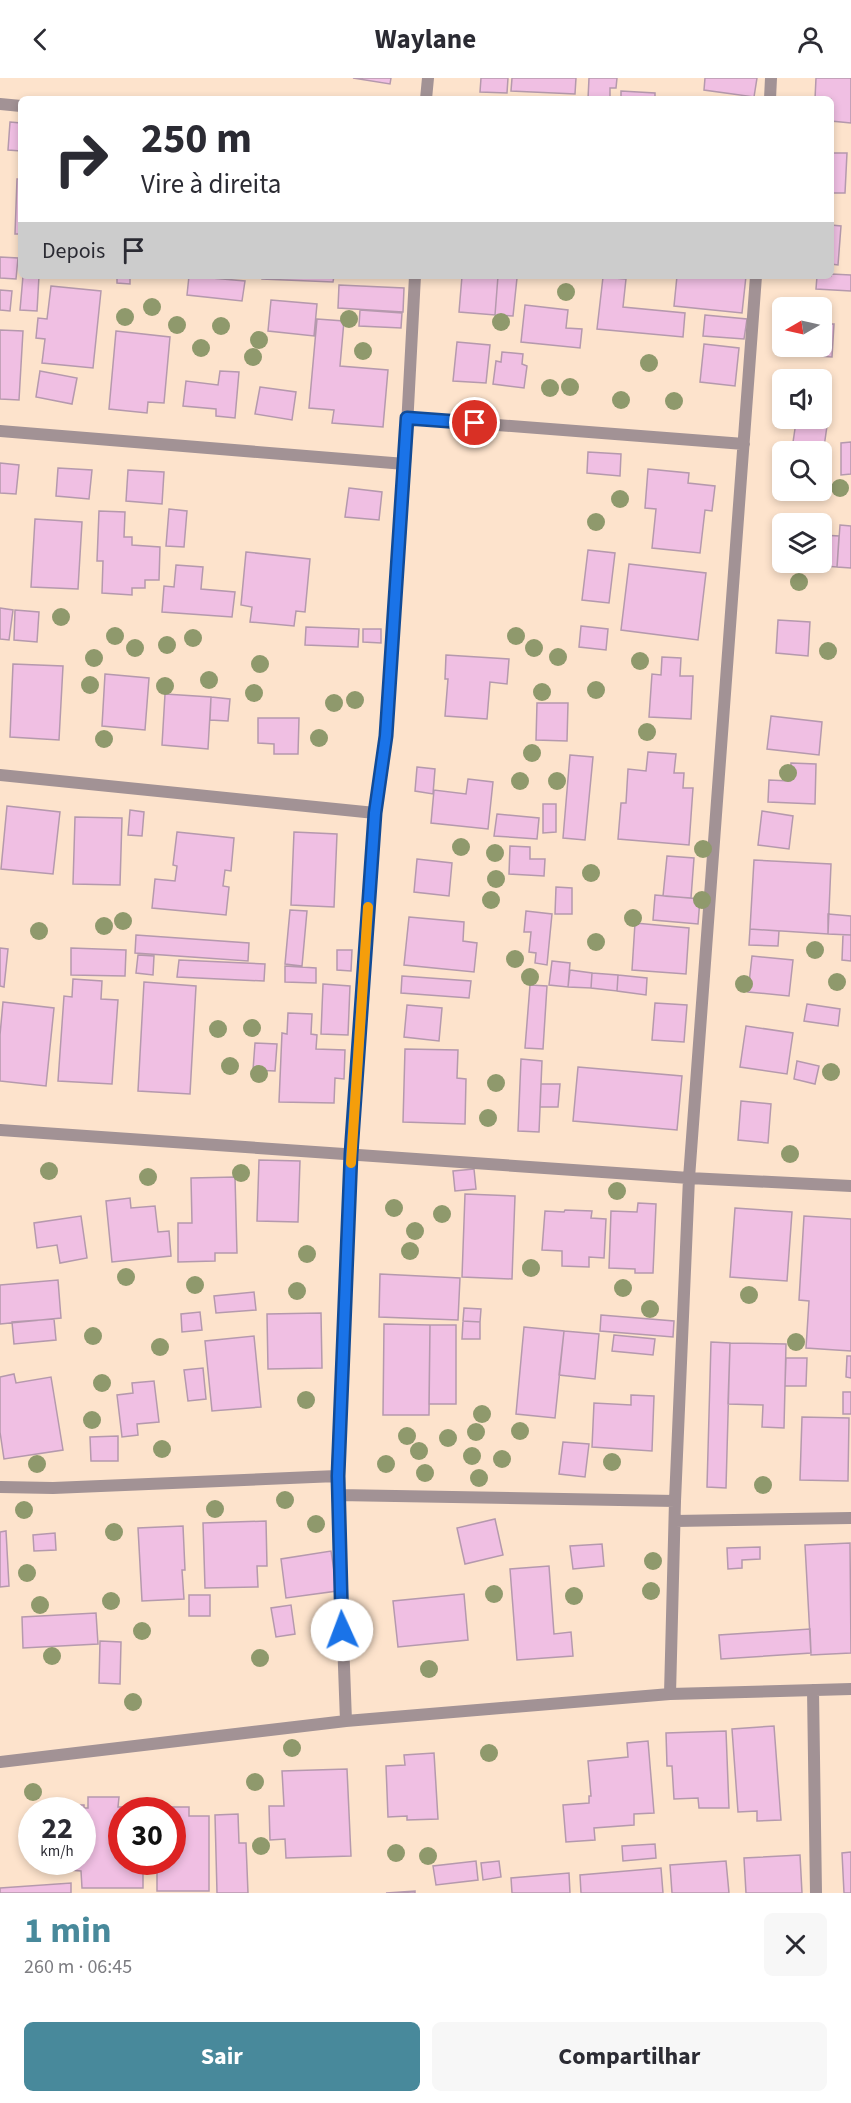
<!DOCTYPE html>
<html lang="pt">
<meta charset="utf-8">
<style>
:root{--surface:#fff;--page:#f7f7f7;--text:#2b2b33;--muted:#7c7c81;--accent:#48899b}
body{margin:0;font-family:"Source Sans 3",sans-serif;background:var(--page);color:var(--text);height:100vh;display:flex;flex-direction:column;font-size:22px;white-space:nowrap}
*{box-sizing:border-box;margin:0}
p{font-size:20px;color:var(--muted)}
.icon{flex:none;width:33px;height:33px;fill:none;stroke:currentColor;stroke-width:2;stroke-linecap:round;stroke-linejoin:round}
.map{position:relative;height:1815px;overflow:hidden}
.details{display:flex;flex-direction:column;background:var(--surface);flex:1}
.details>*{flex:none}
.top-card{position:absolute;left:18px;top:18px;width:816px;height:183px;border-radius:9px;box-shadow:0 3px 9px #0003;background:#fff;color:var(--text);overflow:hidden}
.needle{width:39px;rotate:261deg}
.fabs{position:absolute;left:772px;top:219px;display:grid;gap:12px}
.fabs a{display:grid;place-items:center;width:60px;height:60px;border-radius:9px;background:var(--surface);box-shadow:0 3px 9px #0003;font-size:30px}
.speed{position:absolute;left:18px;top:1719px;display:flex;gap:12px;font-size:30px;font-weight:700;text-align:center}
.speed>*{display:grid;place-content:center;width:78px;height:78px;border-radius:50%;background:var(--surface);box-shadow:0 3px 9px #0003;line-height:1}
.speed small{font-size:15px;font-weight:400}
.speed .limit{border:9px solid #d22;background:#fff;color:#111}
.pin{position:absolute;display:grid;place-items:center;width:51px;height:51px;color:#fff;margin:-26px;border:3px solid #fff;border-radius:50%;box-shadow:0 2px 6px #0007}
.me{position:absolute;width:66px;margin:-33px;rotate:358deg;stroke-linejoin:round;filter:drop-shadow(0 0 4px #0008)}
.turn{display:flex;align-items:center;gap:21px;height:126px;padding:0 24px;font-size:27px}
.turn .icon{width:78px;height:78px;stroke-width:2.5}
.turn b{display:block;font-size:42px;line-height:51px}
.then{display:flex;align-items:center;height:57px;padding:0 24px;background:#0003;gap:12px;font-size:22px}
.round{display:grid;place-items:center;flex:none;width:63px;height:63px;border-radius:9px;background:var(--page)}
.headline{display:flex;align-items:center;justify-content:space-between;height:102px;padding:0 24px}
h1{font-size:36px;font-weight:700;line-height:45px;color:var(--accent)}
.primary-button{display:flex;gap:12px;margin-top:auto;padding:12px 24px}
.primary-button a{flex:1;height:69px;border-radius:9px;background:var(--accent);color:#fff;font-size:24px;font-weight:700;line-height:69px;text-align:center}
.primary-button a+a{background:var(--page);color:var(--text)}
header{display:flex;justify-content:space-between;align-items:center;height:78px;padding:0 24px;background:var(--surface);font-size:27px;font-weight:700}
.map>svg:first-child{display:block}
.building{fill:#f0bfe3;stroke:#b599ad;stroke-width:1.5}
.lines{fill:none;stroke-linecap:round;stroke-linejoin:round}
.minor{stroke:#a29295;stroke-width:12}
.tree{fill:#8f996c}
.route-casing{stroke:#114b97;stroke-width:15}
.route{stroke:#1a73e8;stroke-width:10}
.slow{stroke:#f59e0b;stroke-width:10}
</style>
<header><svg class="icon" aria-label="back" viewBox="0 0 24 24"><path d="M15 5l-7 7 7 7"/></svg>Waylane<svg class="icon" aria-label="person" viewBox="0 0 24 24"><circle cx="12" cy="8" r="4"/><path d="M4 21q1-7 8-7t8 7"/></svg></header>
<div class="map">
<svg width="851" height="1815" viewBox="0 0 851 1815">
<rect width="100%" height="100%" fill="#fde3cc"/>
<path class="building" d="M353 0H391L390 6Z
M481 0H508L507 15 480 14Z
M512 0H576L575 16 511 13Z
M589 0H617L616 10H610V21H588Z
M705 0H757L754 19 704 12Z
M816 0H851V45L831 43V21H815Z
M621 13 655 15V21H621Z
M10 44 21 45V73L8 72Z
M831 75H847L845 115H831Z
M17 101H21V156H15Z
M831 147 841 148 838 187 831 186Z
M0 179 18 180 16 201 0 200Z
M831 196 851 197V213L816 211 817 198H831Z
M23 198H39L37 233 20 232Z
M117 198H130V206L117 205Z
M189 198 245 203 242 223 187 217Z
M262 198H334L333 204 262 201Z
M462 198H498L495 237 459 234Z
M498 198 517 200 513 238 495 237Z
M677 198H746L742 235 674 228Z
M603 199 626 201 623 229 685 235 683 259 597 251Z
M339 207 404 210 403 234 338 230Z
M51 208 101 213 93 290 42 285 45 261 36 260 38 240 47 241Z
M0 212 12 213 10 233 0 232Z
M271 222 317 226 314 258 268 253Z
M525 227 568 232 566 250 582 251 580 270 521 264Z
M360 232 402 235 401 250 359 248Z
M705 237 747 241 744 261 703 258Z
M317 241 344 243 340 288 388 292 383 349 332 345 334 332 309 330Z
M822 246H834L832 279 798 277 799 268H822Z
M0 252 23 253 19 322 0 321Z
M116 253 170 259 164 325 148 324 147 335 109 331Z
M457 264 490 267 486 305 453 303Z
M704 266 739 270 735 308 700 304Z
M502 274 523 276 522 286 527 288 524 310 493 306 496 283 501 284Z
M40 293 77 300 72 326 36 319Z
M220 293 239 294 235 340 216 338V331L183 328 186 303 218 307Z
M260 309 296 314 292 342 255 336Z
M796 344 827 348 823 376 822 374 792 371Z
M851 364V396L841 397V365Z
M588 374 621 376 620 398 587 395Z
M0 385 19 387 16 416 0 415Z
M58 390 92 392 89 421 56 418Z
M648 391 689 395 688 405 715 408 712 433 705 432 700 475 652 470 656 431 645 430Z
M128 392 164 394 162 426 126 423Z
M349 410 382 414 379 442 345 439Z
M169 431 187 433 184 469 166 468Z
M99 433 125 434 124 459H132V467L160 469 159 502H145V510H132V517L102 515 103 483H97Z
M35 441 82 444 78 511 31 509Z
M840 447 851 448V490L837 489Z
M822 457 839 458 837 489 784 485 822 484Z
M588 472 615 475 609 525 582 522Z
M246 474 310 481 305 534 296 533 294 548 250 544 252 529 241 527Z
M629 486 706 495 698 562 621 552Z
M176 487 203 489 201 511 235 514 232 539 162 534 164 508 174 509Z
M0 530 13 532 9 562 0 561Z
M15 532 39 534 37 564 14 562Z
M778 542 810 544 808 578 776 575Z
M581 548 608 551 606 572 579 569Z
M306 549 359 551 358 569 305 567Z
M363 551H381V565L363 564Z
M446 577 509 581 507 606 490 604 487 641 445 638 448 601H445Z
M662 579 681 580 680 598H693L691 641 649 639 652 596 661 597Z
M13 586 63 588 59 662 10 659Z
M105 596 149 600 145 652 102 648Z
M165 616 211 619 208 671 162 667Z
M211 619 230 621 228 643 210 642Z
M537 625H568L567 663 536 662Z
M771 638 822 644 819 677 767 671Z
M258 640H299L298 676H274V666L258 665Z
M648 674 676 676 674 695H684L683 710H693L689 767 618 761 621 725H626L628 691 646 693Z
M570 677 593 679 585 762 563 760Z
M791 685 816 686 815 726 768 724 769 702 790 703Z
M417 689 435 691 433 716 415 713Z
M468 701 493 704 488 751 431 745 434 712 466 716Z
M543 726H556V754L543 755Z
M7 728 60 734 53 796 1 791Z
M130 732 144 734 142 758 128 757Z
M762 733 793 738 789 771 758 767Z
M497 736 539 740 537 761 494 758Z
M75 739 122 740 120 807 73 806Z
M177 754 234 760 231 793 225 792 223 808 229 809 226 837 152 830 155 801 175 803 177 788 173 787Z
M294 754 337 756 334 829 291 827Z
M510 768 530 769V781H545L544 798 509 796Z
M667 778 694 780 691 820 663 818Z
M417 781 452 785 449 818 414 814Z
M754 782 831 786 828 856 750 851Z
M556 809 572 810V836H555Z
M655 817 700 821 698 846 653 842Z
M290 832 307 833 302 888 285 886Z
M526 833 552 836 547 887 535 885 536 875 529 874 531 854H524Z
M828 836 851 838V857L828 856Z
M409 839 464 844 463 863 477 865 474 894 404 887Z
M635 845 689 850 686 896 632 892Z
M750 851 779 853 778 868 749 867Z
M136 857 249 865 248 883 135 875Z
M843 857H851V883L842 882Z
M0 870 8 871 4 909 0 908Z
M71 870 126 872 125 898 71 897Z
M337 872H352L351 893 337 892Z
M138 877 154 878 153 897 136 895Z
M752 878 793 882 789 918 748 914Z
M179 882 265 886 264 903 177 899Z
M552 883 570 885 568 909 549 907Z
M285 888 316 890V905L285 904Z
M570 892 592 895 591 910 568 909Z
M592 895 618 897 617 913 591 910Z
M618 897 647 900 646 917 617 913Z
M402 898 471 903 469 920 401 915Z
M73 901 102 903 101 921 118 922 112 1006 58 1003 64 918 72 919Z
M144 904 196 908 190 1016 138 1013Z
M323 906 350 908 348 957 321 956Z
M530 907 547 908 543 971 525 970Z
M3 924 54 930 46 1008 0 1003V957Z
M655 925 687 927 684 964 652 962Z
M807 926 840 931 838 948 804 943Z
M407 927 442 930 439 963 404 959Z
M288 935 312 936 311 956 317 957 316 971 345 972 344 1001 335 1000 334 1025 279 1024 282 955 287 956Z
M746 948 793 955 787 996 740 989Z
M255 965 277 966 275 993 253 992Z
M405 971 458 972 457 1000 466 1001 465 1046 403 1044Z
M521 981 542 983 539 1054 518 1053Z
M797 983 819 988 815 1006 794 1001Z
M578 989 682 998 677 1052 573 1043Z
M541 1006H560L558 1029H540Z
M741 1023 771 1026 768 1065 738 1062Z
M259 1082 300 1083 298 1144 257 1143Z
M474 1091 476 1111 455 1113 453 1093Z
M235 1099 237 1175H215V1183L178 1184V1145H192L191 1100Z
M465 1116 515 1118 512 1201 462 1199Z
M130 1120 131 1130 155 1128 158 1154 169 1153 171 1178 112 1184 106 1123Z
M638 1125 656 1126 653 1195H635V1191L609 1190 611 1133 637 1134Z
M735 1130 792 1134 787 1203 730 1199Z
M565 1132 592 1133 591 1140 606 1141 604 1180 589 1179V1189L562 1188V1173L542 1172 545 1133 564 1134Z
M81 1138 87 1180 60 1185 57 1167 37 1170 34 1145Z
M804 1138 851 1141V1273L806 1270 809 1223 799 1222Z
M380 1196 460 1200 458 1242 379 1239Z
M58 1202 61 1240 0 1246V1207Z
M254 1214 256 1232 216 1235 214 1218Z
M464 1230 481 1231 480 1244 463 1243Z
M200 1234 202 1252 182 1254 181 1236Z
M321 1235 322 1290 268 1291 267 1236Z
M601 1237 674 1243 673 1259 600 1253Z
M54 1241 56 1262 14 1266 12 1244Z
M463 1243 480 1244V1261H462Z
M384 1246 430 1247 429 1337H383Z
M430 1247H456V1326H429Z
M524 1249 564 1253 555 1340 516 1336Z
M564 1253 599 1256 595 1301 559 1297Z
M614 1257 655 1261 653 1277 612 1273Z
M254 1258 261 1329 212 1333 205 1263Z
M711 1264 730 1265 726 1410 707 1409Z
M730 1265 786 1266 784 1350 762 1349 763 1327 728 1326Z
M847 1278H851V1300L846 1299Z
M786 1280H807L806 1308H785Z
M203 1290 206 1321 188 1323 184 1292Z
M14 1296 16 1305 51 1299 63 1372 4 1381 0 1354V1299Z
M154 1303 159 1344 137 1346 138 1357 122 1359 117 1317 133 1315 132 1305Z
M843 1314H851V1336H843Z
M631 1317 654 1318 652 1373 592 1369 594 1325 631 1327Z
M802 1339 849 1340 848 1403 800 1402Z
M118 1358V1383H91L90 1359Z
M563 1364 589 1366 585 1399 559 1396Z
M495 1441 503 1477 465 1486 457 1450Z
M266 1443 267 1488H257L258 1509 205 1510 203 1445Z
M183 1448 185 1492H182L184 1521 142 1523 138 1450Z
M6 1453 9 1508 0 1509V1454Z
M55 1455 56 1472 34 1473 33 1457Z
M850 1465 851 1575 811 1577 805 1467Z
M602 1466 604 1488 573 1491 570 1468Z
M760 1469V1481L742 1482V1490L728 1491 727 1470Z
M331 1473 337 1513 286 1520 281 1481Z
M549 1488 554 1556 571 1554 573 1578 517 1582 510 1491Z
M464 1516 468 1562 398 1569 393 1523Z
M189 1517H210V1538H189Z
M291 1527 295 1556 276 1559 271 1530Z
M96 1535 98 1566 23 1570 22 1539Z
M810 1551 811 1575 721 1581 719 1557Z
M100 1563 121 1564 120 1606 99 1605Z
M774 1648 781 1742 757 1743V1733L738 1734 732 1651Z
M726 1653 729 1730H699L698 1720 674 1721 672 1688H667L666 1655Z
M648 1663 654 1735 634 1736V1747L594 1750 595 1762 566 1764 563 1727 589 1725V1718H591L588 1683 628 1679 627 1665Z
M434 1675 438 1741 407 1742V1738L388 1739 386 1688 405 1687 404 1677Z
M347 1691 351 1778 286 1780 285 1761 270 1762 269 1728H284L282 1693Z
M88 1719H119L118 1729H144V1732H122V1784H143V1810H82L81 1793 69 1792V1784H82V1732H69V1727H84V1730H88Z
M156 1729H189V1738H209V1813H157V1784H172V1732H156Z
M238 1736 239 1765H246L248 1815H217L215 1737Z
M655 1766 656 1780 623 1783 622 1768Z
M851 1774V1815H844L842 1775Z
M800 1777 802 1815H746L744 1780Z
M476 1783 478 1802 436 1807 433 1788Z
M499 1783 501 1799 483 1802 481 1785Z
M726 1783 729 1815H672L670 1787Z
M661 1790 663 1815H581L580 1797Z
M569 1795 570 1815H512L511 1800Z
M71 1805V1815H0V1810Z
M415 1813V1815H386Z"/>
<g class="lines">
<path class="minor" d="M426 21 428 0
M770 21 771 0
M0 26 21 28
M407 340 744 366
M0 353 405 386
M0 697 375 735
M0 1052 689 1100 851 1108
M0 1409 53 1410 337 1398
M338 1417 675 1423
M675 1443 851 1440
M813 1612 816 1815
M670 1616 851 1611
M346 1643 337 1398 351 1076 375 735 386 658 405 386 415 198
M0 1684 346 1643 670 1616 675 1423 689 1100 756 198"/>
</g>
<g class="tree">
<circle cx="566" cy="214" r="9"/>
<circle cx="152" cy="229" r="9"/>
<circle cx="125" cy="239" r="9"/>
<circle cx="349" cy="241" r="9"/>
<circle cx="501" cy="244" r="9"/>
<circle cx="177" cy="247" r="9"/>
<circle cx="221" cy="248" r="9"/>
<circle cx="259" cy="262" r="9"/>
<circle cx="201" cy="270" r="9"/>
<circle cx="363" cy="273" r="9"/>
<circle cx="253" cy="279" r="9"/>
<circle cx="649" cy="285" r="9"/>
<circle cx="570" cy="309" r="9"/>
<circle cx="550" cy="310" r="9"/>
<circle cx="621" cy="322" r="9"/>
<circle cx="674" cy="323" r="9"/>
<circle cx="840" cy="410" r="9"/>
<circle cx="620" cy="421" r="9"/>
<circle cx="596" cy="444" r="9"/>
<circle cx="799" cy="504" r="9"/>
<circle cx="61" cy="539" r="9"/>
<circle cx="115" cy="558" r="9"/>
<circle cx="516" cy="558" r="9"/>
<circle cx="193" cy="560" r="9"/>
<circle cx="167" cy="567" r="9"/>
<circle cx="135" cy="570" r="9"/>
<circle cx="534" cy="570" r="9"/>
<circle cx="828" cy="573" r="9"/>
<circle cx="558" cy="579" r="9"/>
<circle cx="94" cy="580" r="9"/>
<circle cx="640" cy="583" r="9"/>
<circle cx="260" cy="586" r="9"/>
<circle cx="209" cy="602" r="9"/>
<circle cx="90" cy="607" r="9"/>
<circle cx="165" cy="608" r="9"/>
<circle cx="596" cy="612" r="9"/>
<circle cx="542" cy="614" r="9"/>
<circle cx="254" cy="615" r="9"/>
<circle cx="355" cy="622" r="9"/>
<circle cx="334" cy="625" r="9"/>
<circle cx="647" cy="654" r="9"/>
<circle cx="319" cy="660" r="9"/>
<circle cx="104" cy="661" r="9"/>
<circle cx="532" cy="675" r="9"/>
<circle cx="788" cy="695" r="9"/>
<circle cx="520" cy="703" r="9"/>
<circle cx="557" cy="703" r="9"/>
<circle cx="461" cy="769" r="9"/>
<circle cx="703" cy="771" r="9"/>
<circle cx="495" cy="775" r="9"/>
<circle cx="591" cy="795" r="9"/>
<circle cx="496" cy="801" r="9"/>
<circle cx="491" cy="822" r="9"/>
<circle cx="702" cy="822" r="9"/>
<circle cx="633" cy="840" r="9"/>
<circle cx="123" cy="843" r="9"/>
<circle cx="104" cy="848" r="9"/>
<circle cx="39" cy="853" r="9"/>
<circle cx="596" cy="864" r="9"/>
<circle cx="815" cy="872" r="9"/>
<circle cx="515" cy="881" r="9"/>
<circle cx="530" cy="899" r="9"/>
<circle cx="837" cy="904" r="9"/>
<circle cx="744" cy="906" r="9"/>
<circle cx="252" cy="950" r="9"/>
<circle cx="218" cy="951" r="9"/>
<circle cx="230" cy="988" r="9"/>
<circle cx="831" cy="994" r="9"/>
<circle cx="259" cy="996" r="9"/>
<circle cx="496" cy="1005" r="9"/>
<circle cx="488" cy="1040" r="9"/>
<circle cx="790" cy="1076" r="9"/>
<circle cx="49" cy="1093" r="9"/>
<circle cx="241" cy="1095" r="9"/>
<circle cx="148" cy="1099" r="9"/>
<circle cx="617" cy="1113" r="9"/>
<circle cx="394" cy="1130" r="9"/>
<circle cx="442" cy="1136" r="9"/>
<circle cx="415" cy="1153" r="9"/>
<circle cx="410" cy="1173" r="9"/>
<circle cx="307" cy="1176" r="9"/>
<circle cx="531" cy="1190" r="9"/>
<circle cx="126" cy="1199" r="9"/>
<circle cx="195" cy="1207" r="9"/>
<circle cx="623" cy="1210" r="9"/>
<circle cx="297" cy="1213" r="9"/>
<circle cx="749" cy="1217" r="9"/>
<circle cx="650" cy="1231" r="9"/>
<circle cx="93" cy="1258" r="9"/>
<circle cx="796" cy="1264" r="9"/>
<circle cx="160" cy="1269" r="9"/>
<circle cx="102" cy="1305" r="9"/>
<circle cx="306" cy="1322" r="9"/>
<circle cx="482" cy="1336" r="9"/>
<circle cx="92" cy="1342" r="9"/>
<circle cx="520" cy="1353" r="9"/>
<circle cx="476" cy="1354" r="9"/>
<circle cx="407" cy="1358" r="9"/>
<circle cx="448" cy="1360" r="9"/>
<circle cx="162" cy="1371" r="9"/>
<circle cx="419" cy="1373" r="9"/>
<circle cx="472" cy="1378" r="9"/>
<circle cx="502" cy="1381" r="9"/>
<circle cx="612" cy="1384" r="9"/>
<circle cx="37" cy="1386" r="9"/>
<circle cx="386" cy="1386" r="9"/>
<circle cx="425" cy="1395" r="9"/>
<circle cx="479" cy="1400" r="9"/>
<circle cx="763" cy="1407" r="9"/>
<circle cx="285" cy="1422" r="9"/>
<circle cx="215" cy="1431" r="9"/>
<circle cx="24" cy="1432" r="9"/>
<circle cx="316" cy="1446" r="9"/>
<circle cx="114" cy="1454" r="9"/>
<circle cx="653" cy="1483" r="9"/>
<circle cx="27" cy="1495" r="9"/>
<circle cx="651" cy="1513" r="9"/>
<circle cx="494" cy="1516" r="9"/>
<circle cx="574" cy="1518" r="9"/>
<circle cx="111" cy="1523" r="9"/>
<circle cx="40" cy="1527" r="9"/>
<circle cx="142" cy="1553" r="9"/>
<circle cx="324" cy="1564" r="9"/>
<circle cx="52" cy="1578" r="9"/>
<circle cx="260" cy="1580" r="9"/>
<circle cx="429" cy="1591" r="9"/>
<circle cx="133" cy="1624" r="9"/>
<circle cx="292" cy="1670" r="9"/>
<circle cx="489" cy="1675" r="9"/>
<circle cx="255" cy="1704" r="9"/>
<circle cx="33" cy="1714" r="9"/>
<circle cx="261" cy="1768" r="9"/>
<circle cx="396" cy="1775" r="9"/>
<circle cx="428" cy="1778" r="9"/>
</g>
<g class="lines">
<g class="route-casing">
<path id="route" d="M342 1552 338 1398 351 1076 375 735 386 658 407 340 475 345"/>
</g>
<use href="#route" class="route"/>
<path class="slow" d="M351 1085 368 829"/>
</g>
</svg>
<div class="fabs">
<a><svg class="needle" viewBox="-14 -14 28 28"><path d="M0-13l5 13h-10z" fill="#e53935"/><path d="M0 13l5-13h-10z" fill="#7c7c81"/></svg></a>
<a><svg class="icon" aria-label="sound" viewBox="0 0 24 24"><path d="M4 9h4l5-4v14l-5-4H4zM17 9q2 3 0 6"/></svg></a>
<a><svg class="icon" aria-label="search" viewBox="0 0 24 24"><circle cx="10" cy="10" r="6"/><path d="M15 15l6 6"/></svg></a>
<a><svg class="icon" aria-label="layers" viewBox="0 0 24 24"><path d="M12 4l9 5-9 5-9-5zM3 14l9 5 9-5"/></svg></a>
</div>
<div class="speed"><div>22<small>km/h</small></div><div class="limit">30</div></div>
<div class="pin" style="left:475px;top:345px;background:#d93025"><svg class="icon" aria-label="arrive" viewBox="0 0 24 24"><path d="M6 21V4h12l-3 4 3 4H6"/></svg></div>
<svg class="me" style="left:342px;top:1552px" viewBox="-20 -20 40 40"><circle r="19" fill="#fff"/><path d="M0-13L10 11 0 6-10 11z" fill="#1a73e8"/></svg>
<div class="top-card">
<div class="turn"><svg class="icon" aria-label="right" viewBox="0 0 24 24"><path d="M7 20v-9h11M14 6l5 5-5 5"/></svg><div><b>250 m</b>Vire à direita</div></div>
<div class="then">Depois<svg class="icon" aria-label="arrive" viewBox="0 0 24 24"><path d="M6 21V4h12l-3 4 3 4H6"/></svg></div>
</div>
</div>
<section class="details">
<div class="headline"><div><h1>1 min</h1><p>260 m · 06:45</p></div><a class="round"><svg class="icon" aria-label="close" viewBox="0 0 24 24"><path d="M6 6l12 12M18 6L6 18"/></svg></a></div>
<div class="primary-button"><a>Sair</a><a>Compartilhar</a></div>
</section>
